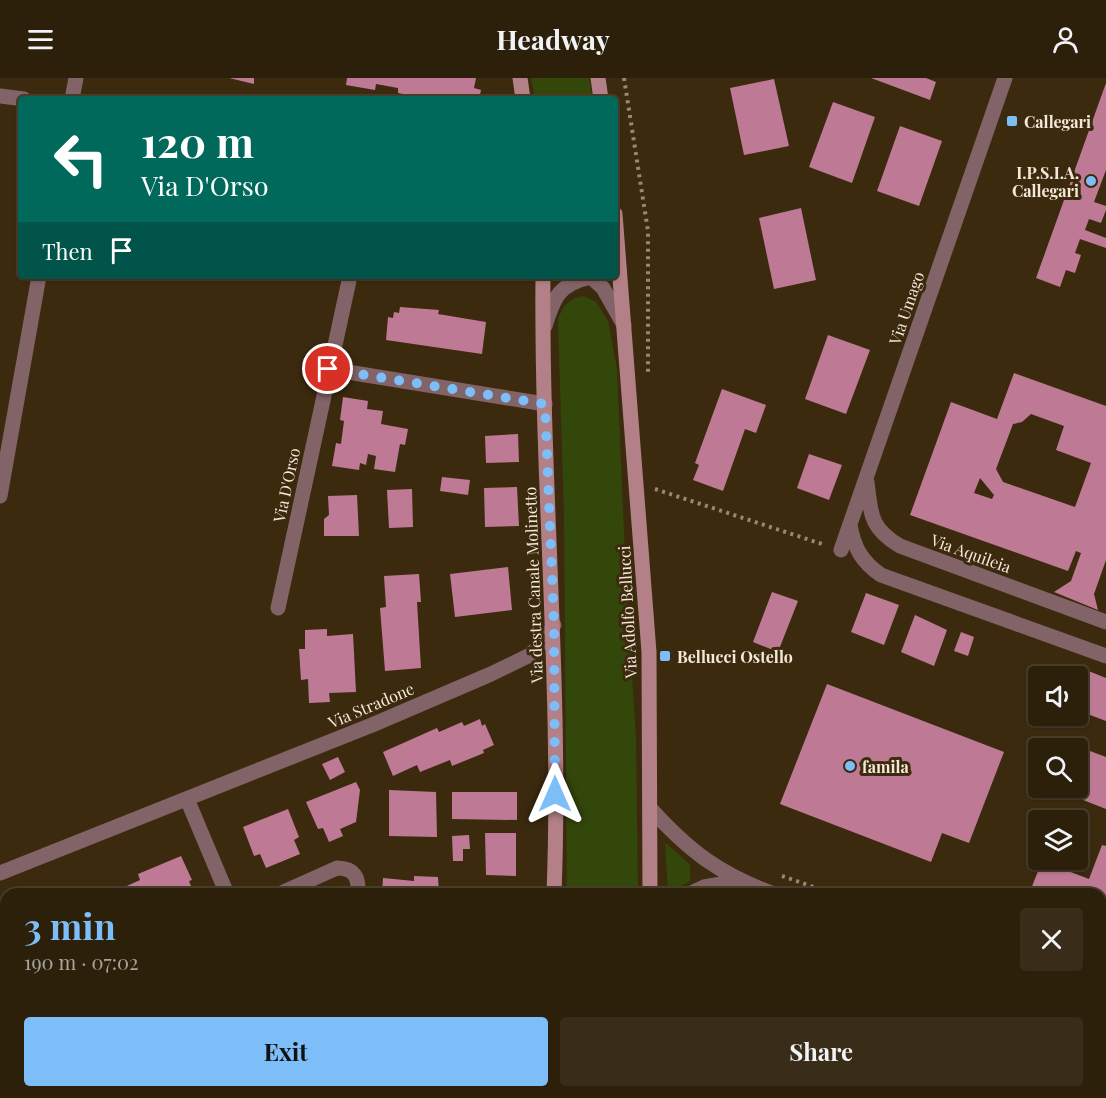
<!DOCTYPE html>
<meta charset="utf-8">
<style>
:root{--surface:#2d200b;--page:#392d19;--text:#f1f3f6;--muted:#a7a39d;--line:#483e2c;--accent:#7dbef9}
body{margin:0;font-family:"Playfair Display",serif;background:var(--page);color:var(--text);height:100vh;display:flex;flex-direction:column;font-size:22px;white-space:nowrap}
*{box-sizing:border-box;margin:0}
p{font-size:20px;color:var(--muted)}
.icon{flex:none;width:33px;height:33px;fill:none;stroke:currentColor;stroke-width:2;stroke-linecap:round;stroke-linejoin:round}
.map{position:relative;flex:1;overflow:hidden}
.side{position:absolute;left:0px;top:810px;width:1107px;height:210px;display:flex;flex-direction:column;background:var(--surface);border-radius:18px 18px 0 0;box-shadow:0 2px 4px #0004,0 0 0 2px var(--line)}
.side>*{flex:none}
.guide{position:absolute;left:18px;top:18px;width:600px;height:183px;border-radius:6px;box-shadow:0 2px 4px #0004,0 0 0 2px var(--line);background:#00695c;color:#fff;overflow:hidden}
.controls{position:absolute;left:1028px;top:588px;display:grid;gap:12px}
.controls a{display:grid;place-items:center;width:60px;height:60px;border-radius:6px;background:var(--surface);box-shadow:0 2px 4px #0004,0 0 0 2px var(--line);font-size:30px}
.pin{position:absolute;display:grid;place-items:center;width:51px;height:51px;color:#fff;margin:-26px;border:3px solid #fff;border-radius:50%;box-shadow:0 2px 6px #0007}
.me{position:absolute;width:66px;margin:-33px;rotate:0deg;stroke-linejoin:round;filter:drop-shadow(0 0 4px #0008)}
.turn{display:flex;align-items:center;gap:21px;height:126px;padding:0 24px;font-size:27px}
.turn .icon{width:78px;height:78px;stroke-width:2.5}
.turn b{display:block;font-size:42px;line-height:51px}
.then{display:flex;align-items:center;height:57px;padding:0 24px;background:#0003;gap:12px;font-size:22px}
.round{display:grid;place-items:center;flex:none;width:63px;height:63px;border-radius:6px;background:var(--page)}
.head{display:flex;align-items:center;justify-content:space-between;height:102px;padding:0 24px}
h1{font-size:36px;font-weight:700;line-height:45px;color:var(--accent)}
.button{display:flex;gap:12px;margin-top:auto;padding:12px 24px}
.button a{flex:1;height:69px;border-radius:6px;background:var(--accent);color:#111;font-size:24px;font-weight:700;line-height:69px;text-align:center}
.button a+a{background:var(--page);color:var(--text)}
header{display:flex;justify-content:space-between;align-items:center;height:78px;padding:0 24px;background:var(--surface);font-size:27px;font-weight:700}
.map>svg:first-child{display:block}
.green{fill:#34470b}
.building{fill:#be7a94;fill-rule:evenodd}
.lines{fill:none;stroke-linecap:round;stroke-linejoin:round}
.path{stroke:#988974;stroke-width:4;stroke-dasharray:3 4.5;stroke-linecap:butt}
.street{stroke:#826367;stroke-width:15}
.secondary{stroke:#b28086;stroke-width:15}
.route{stroke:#7dbef9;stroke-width:10;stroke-dasharray:0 18}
.poi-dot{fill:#7dbef9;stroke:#3c2a0f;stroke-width:2}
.labels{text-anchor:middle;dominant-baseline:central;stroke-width:6;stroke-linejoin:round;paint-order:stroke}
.poi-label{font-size:16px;font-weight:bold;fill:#f4e8d9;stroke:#3c2a0f;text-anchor:start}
.street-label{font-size:16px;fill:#f4e8d9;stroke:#3c2a0f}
</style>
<header><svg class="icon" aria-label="menu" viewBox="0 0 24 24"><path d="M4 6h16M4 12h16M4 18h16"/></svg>Headway<svg class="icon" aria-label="person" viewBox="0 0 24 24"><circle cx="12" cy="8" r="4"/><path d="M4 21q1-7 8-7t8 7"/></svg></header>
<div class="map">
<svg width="1106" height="1020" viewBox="0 0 1106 1020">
<rect width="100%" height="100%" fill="#3c2a0f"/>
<path class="green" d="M531 0H589L592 21H535Z
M584 218 596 224 608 243 617 291 626 503 636 661 638 816H567L564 436 558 242C563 227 569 221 584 218Z
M665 764 690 787V803L668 816Z
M1101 954 1106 956V1020H820L822 1014H1101Z
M558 1014H617L616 1020H558Z"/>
<path class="building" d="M229 0H254V6Z
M347 0H476L474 10 481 12 479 21H429L398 15V10L376 6 375 12 346 7Z
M871 0H926L936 4 930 22Z
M774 1 789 68 744 77 730 10Z
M1106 5V92L1094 124 1106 128V132L1101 145 1089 141 1085 152 1106 160V170L1080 161 1075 175 1081 177 1075 195 1066 192 1060 209 1036 200Z
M833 24 875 39 852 105 809 89Z
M900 48 942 63 919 128 877 113Z
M801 130 816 202 774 211 759 140Z
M400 229 439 232 438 236 486 244 482 276 386 262 388 239 393 240 394 234 399 235Z
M828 257 870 272 846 336 805 321Z
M1014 295 1106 328V482L1094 516 1098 532 1054 514 1071 503 1081 475 1076 473 1068 493 910 437 951 324 997 341ZM1031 336 1064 348 1056 372 1091 385 1075 429 1003 404 996 391 1013 346 1022 344ZM980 400 994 417 992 421 974 415Z
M722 311 766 327 756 355 745 351 723 413 693 402 699 387 695 385Z
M343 319 368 323 367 331 383 333 381 346 408 351 405 367 400 366 395 394 374 391 376 378 368 376 366 387 360 385 359 392 332 388 336 365 341 366 344 343 340 342Z
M518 356 519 384 486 385 485 358Z
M809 376 842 387 829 422 797 410Z
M442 399 470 402 468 417 440 413Z
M517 409 519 448 485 449 484 410Z
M412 411 413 449 389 450 387 412Z
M357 417 359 458H324V441L329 437 328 418Z
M508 489 512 532 455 539 450 496Z
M419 496 421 524H417L421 590 385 593 380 530 386 529 384 498Z
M772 514 798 523 778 574 753 564Z
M866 515 899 527 884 567 851 554Z
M915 537 947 552 934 588 901 574Z
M327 551V558L353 556 356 614 329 615 330 624 309 625 308 601 301 602 299 571H305V552Z
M961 554 974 559 968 578 954 573Z
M1086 592 1106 600V643L1077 632V615Z
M827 606 1004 674 969 765 942 755 931 784 780 726Z
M480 641 482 648 485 646 494 667 483 672 484 675 452 688 450 682 420 694 417 687 393 698 383 674 437 650 439 654 462 644 464 648Z
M1090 673 1106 679V731L1073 718Z
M338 679 345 694 330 702 322 686Z
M356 704 360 712 356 744 340 751 343 758 329 764 323 750 318 751 306 724Z
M389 712 436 714 437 759 389 758Z
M452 714H517V742L452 741Z
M288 731 299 759 294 762 300 776 266 790 260 776 254 778 243 749Z
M485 755H516V798L486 797Z
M469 757 470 771H463V783H453L452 758Z
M1102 767 1106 768V880L1101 879V816H1029L1042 783 1089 801Z
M181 778 192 802 189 803 193 813 197 812 198 816H120L118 812 140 802 138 796Z
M414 798 438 799 439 816H382L383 800 414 803Z
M451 809H467V816H451Z
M6 849V865L0 861Z
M243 1014H265L272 1020H238Z
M339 1014H398L405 1020H347Z
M432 1014H447L446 1020H431Z
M712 1014H800L799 1020H711Z"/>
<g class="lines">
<path class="path" d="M624 0 648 153V298
M655 411 825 467
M782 798 834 816
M945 1014 950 1020
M658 1020 659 1014"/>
<path class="street" d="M0 18 24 21
M72 21 76 0
M545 248C554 219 559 206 591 199L603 210 624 247
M329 291 545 326
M867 404C871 437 870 450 900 468L1106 544
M0 418 39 198
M850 447C854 470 862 484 881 497L1106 578
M841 472 1005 0
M278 530 350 198
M187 721 227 816
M650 730C689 773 719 796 774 816
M0 795 372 647 491 596 530 577 545 562 554 547
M279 816 337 790C355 790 359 800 358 816
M689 816 704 809 738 803
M0 915 6 919
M1101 933 1106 935
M142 1014 150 1020"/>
<path class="secondary" d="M520 0 523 21
M598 0 601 21
M615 136 649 574 650 816
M543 198C541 404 562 610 554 816
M538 1020 539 1014
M627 1020 628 1014"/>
</g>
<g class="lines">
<path class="route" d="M328 291 545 326 554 547 555 716"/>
</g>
<g class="poi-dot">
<rect x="1006" y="37" width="12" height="12" rx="3"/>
<circle cx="1091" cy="103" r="6"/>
<rect x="659" y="572" width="12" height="12" rx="3"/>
<circle cx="850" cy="688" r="6"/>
</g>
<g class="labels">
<g class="poi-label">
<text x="1024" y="43">Callegari</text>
<text x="1079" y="94" text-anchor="end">I.P.S.I.A.<tspan x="1079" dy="18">Callegari</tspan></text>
<text x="677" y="578">Bellucci Ostello</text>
<text x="862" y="688">famila</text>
</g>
<g class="street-label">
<text transform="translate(906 230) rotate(-71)">Via Umago</text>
<text transform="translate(286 407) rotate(-78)">Via D'Orso</text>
<text transform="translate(971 475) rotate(20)">Via Aquileia</text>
<text transform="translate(533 507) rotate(-92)">Via destra Canale Molinetto</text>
<text transform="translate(627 534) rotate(-93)">Via Adolfo Bellucci</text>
<text transform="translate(371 627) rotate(-23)">Via Stradone</text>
</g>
</g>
</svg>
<div class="controls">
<a><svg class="icon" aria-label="sound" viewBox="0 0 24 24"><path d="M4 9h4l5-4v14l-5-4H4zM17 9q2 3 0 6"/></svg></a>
<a><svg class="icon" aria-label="search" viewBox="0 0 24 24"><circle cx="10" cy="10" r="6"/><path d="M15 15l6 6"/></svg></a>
<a><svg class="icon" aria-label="layers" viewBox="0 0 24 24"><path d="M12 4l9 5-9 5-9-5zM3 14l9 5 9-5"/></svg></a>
</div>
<div class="pin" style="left:328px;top:291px;background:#d93025"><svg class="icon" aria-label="arrive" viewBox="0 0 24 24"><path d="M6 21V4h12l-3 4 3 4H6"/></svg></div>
<svg class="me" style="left:555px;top:716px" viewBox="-20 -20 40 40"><path d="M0-17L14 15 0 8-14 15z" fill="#7dbef9" stroke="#fff" stroke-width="4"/></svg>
<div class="guide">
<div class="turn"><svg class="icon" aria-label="left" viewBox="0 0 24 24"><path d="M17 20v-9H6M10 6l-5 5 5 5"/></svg><div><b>120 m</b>Via D'Orso</div></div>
<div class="then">Then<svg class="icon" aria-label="arrive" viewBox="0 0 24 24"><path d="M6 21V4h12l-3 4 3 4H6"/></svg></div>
</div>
<section class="side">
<div class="head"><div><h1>3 min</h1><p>190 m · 07:02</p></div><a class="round"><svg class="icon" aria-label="close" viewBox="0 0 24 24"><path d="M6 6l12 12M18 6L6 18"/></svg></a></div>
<div class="button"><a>Exit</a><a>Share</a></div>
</section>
</div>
